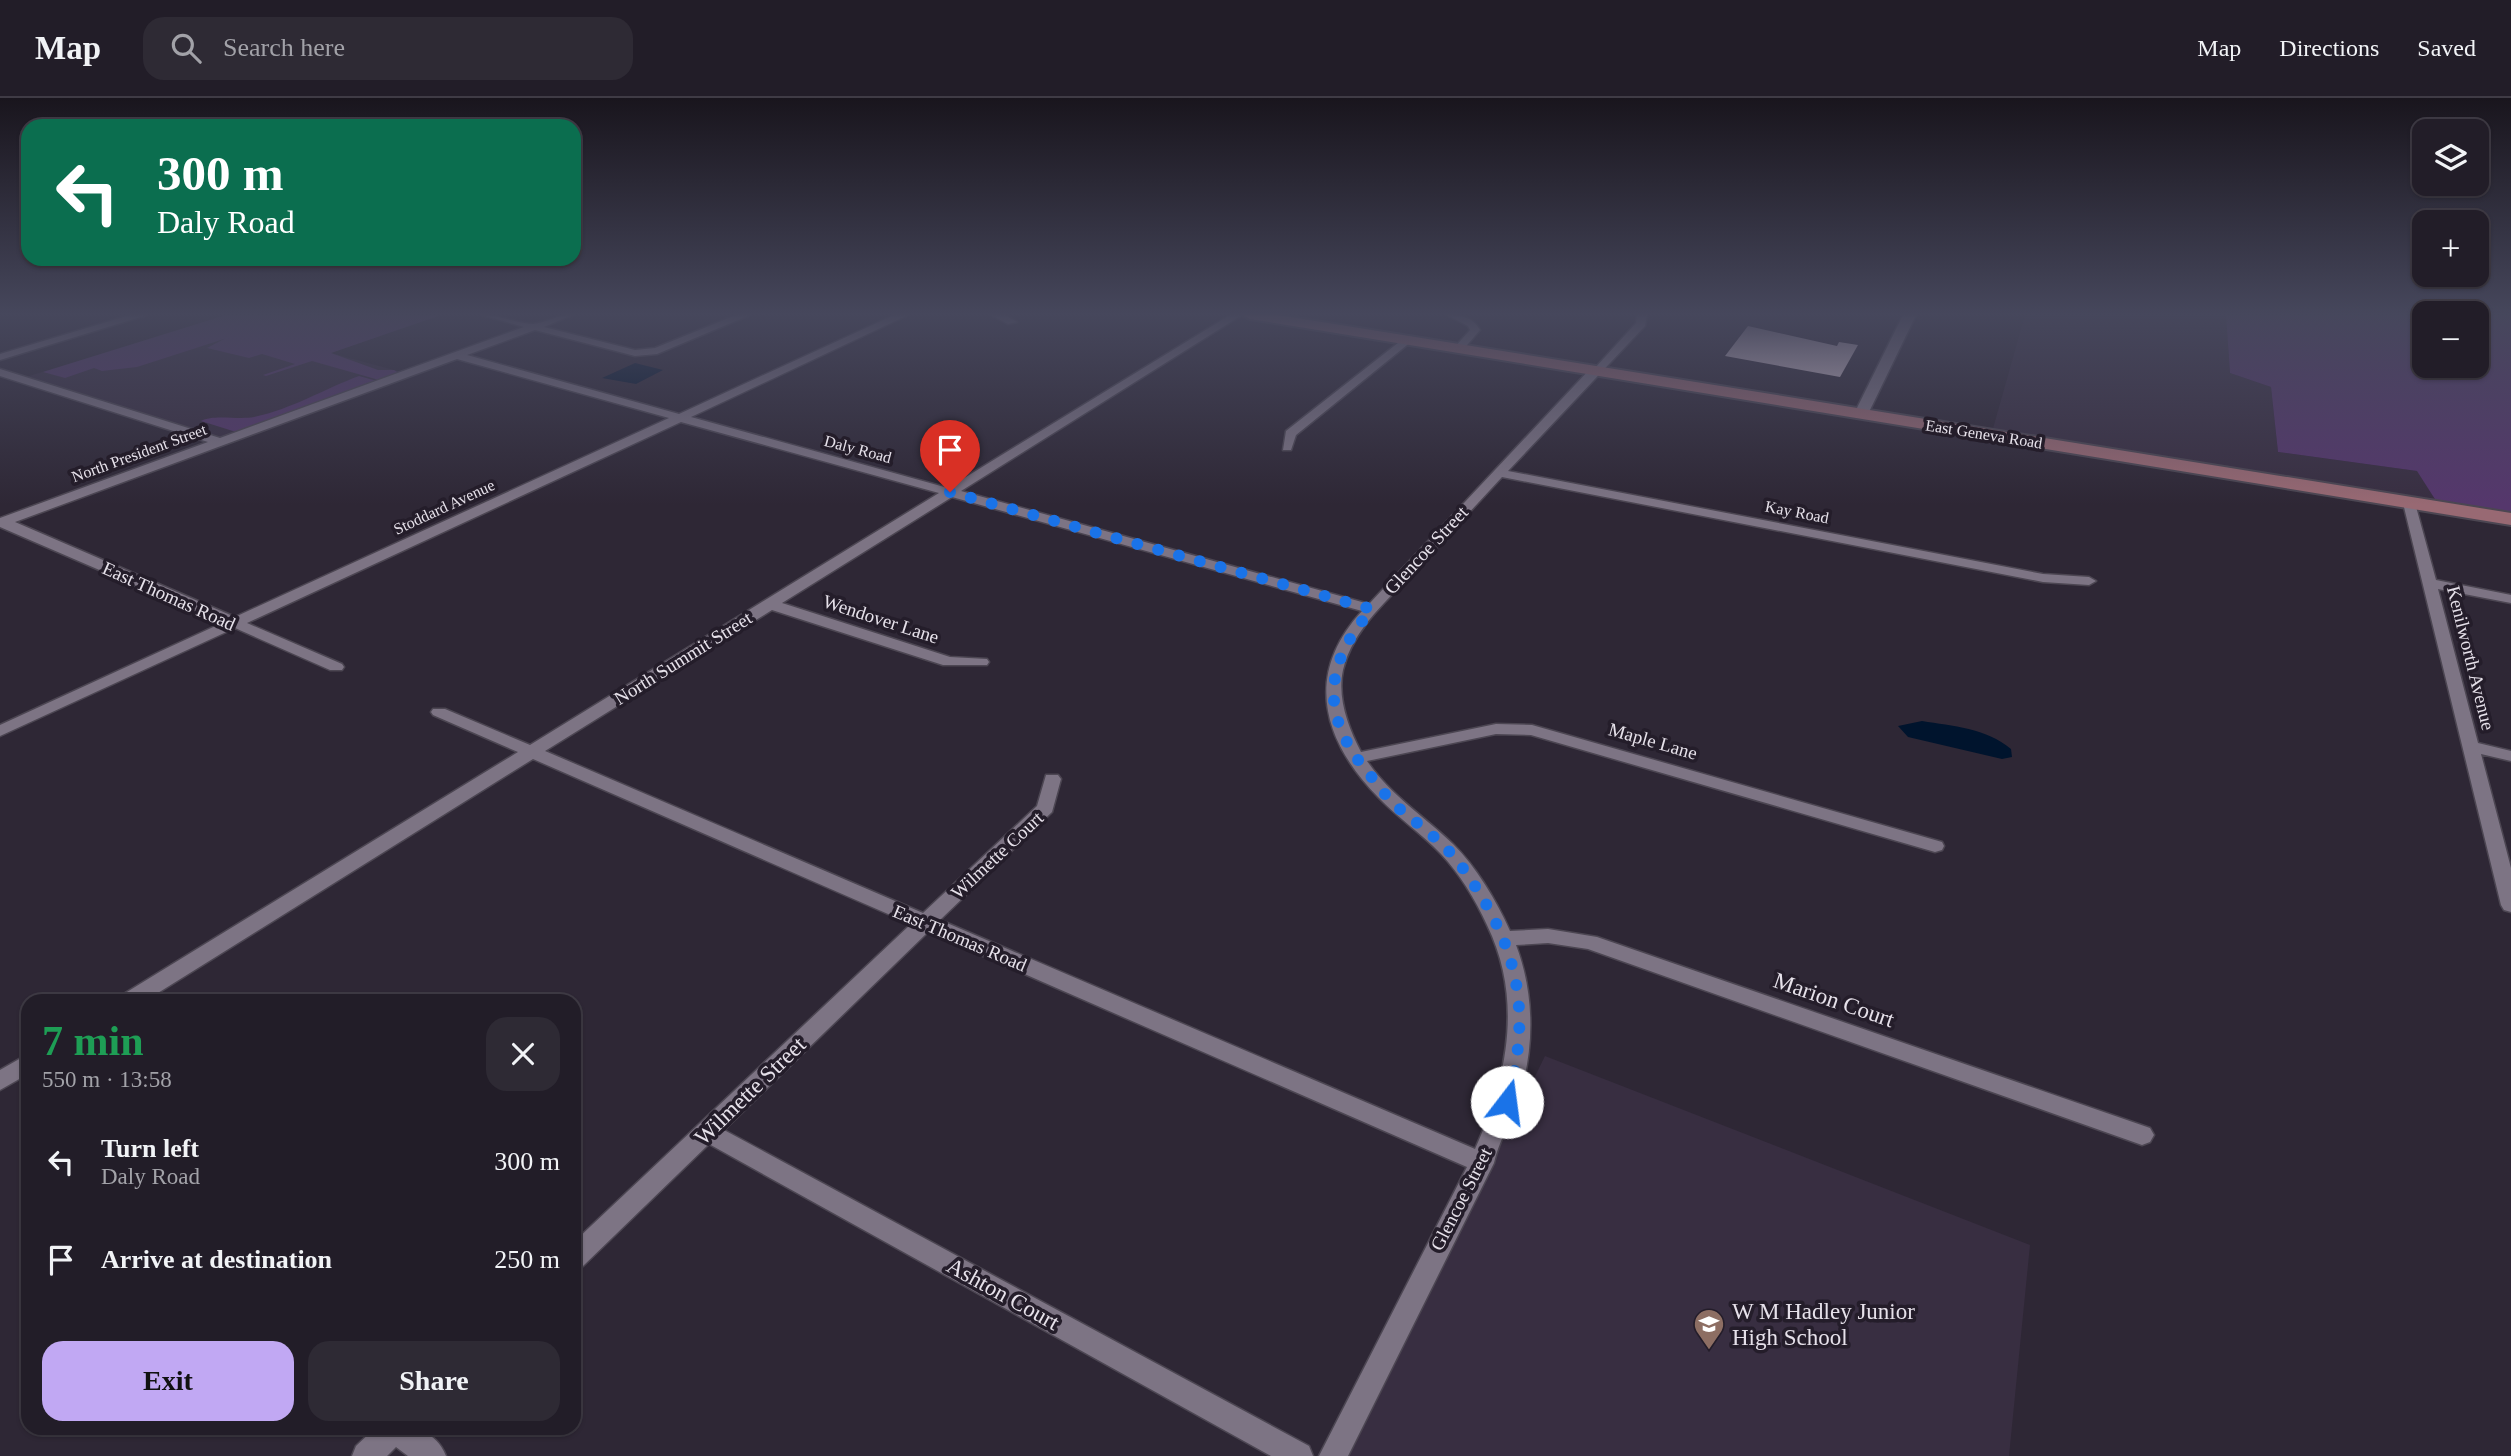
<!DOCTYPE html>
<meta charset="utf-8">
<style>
:root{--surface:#221d28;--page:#2e2a34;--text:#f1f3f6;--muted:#a2a2a8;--line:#3f3b45;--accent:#c1a8f3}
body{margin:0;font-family:"Times New Roman",serif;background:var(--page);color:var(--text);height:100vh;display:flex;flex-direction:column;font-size:26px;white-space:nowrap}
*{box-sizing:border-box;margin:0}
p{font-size:23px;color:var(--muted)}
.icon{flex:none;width:38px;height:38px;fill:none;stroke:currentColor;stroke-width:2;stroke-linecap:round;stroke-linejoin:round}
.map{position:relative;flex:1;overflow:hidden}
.panel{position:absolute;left:21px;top:896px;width:560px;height:441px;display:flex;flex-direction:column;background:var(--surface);border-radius:21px;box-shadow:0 2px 5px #0004,0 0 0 2px var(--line)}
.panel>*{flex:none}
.top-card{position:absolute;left:21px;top:21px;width:560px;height:147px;border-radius:21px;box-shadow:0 2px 5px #0004,0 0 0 2px var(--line);background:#0b6e4f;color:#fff;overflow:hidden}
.buttons{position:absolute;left:2412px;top:21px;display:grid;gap:14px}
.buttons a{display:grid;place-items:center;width:77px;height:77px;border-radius:14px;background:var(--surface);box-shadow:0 2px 5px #0004,0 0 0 2px var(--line);font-size:35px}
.pin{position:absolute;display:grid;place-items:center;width:60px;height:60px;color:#fff;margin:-72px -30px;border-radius:50% 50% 50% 0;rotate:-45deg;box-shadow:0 0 7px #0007}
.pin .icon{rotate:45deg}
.me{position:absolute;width:77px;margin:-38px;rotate:15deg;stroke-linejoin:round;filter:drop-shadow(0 0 5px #0008)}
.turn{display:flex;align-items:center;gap:24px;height:147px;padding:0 21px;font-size:32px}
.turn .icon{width:91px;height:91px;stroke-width:2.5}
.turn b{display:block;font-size:49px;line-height:60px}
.round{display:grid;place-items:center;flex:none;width:74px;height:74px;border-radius:21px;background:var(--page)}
.overview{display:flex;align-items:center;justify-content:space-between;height:119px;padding:0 21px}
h1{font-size:42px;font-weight:800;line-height:52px;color:#1e9e55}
.action{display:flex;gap:14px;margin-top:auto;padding:14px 21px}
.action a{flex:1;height:80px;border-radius:21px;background:var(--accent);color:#111;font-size:28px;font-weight:800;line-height:80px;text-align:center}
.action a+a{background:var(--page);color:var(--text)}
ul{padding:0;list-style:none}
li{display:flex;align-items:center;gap:21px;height:98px;padding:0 21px}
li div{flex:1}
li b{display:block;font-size:26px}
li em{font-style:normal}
header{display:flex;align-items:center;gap:42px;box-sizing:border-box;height:98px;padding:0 35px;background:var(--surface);border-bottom:2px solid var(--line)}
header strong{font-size:33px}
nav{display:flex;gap:38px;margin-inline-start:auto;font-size:24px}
.search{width:490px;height:63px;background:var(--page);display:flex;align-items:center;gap:18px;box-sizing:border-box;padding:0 24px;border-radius:21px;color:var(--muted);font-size:26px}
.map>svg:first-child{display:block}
.built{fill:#382e41}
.green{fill:#55376c}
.water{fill:#00142d}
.building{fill:#d8c6d2}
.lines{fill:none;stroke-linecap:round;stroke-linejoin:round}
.minor-casing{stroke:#4c4652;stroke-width:3}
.tertiary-casing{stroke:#4c4652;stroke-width:3}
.secondary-casing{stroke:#4c4652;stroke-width:4}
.minor{fill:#7d7484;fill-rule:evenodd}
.tertiary{fill:#7d7484;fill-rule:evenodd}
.secondary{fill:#986973;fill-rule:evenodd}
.route{stroke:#1a73e8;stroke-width:12;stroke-dasharray:0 21.6}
.labels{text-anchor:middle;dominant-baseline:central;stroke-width:7;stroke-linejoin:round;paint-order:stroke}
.far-street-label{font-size:16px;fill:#e6e1ea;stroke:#241d2a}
.street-label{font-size:19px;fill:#e6e1ea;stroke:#241d2a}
.near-street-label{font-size:23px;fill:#e6e1ea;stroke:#241d2a}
.near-poi-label{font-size:23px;fill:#e6e1ea;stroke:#241d2a;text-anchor:start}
</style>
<header>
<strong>Map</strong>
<div class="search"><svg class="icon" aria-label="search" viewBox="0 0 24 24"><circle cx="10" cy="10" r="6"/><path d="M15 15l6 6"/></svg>Search here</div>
<nav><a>Map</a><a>Directions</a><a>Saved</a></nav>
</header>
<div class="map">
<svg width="2511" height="1358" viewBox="0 0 2511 1358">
<rect width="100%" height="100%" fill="#2e2735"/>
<path class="built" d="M226 217H436L438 218 331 255 405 275 223 341 26 279Z
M2025 217H2226L2230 275 2271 289 2278 354 2418 373 2438 406 1992 334Z
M1545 958 2030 1147 2009 1358H1347Z"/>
<path class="green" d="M226 217H436L438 218 331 255 378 272H394L399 275 379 282 312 263 266 278 263 277 295 266 262 256 249 260 207 250 224 241 137 269 102 273 94 270 65 280 43 274Z
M2226 217H2424V268H2476V217H2511V418L2438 406 2417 373 2278 354 2271 289 2230 275Z
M359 278 377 283 236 334 201 323C213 316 238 322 254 319 292 311 326 290 359 278Z"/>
<path class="water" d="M635 265 663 272 636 286 602 280Z
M1922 623C1953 628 1986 630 2011 651L2012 659 2002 661 1908 639 1898 628Z"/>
<path class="building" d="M1748 228 1837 248 1839 244 1858 247 1840 279 1725 258Z"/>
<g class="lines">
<g class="minor-casing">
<path id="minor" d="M130 217H147L0 262V256Z
M482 217C500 217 519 226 533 226 545 225 557 217 572 217L544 229 635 252 655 250 736 217H750L657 256 635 258 535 232 467 257 679 316 894 217H908L691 319 948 390 1230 217H1242L961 393 1369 506 1590 271 1595 270 1636 225 1637 217H1647L1645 228 1508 373 2043 476 2089 479 2096 483 2089 487 2043 484 1502 379C1474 409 1446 440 1418 470 1390 500 1353 530 1343 572 1337 600 1348 629 1361 654L1496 626 1532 627 1942 744 1944 748 1942 752 1935 754 1531 637 1496 636 1367 663C1390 697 1424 718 1453 746 1477 770 1496 802 1510 833L1548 831 1597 839 2150 1030 2154 1037 2150 1044 2142 1047 1588 851 1548 845 1516 847C1535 897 1535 954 1517 1005 1510 1024 1498 1046 1494 1065L1348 1358H1319L1467 1069 928 834 724 1032 1309 1348 1313 1358H1271L709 1046 583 1168 574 1171V1144L911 826 533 661 145 903H118L122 897 518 654 433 617 431 614 433 611H445L530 647 939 395 681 324 247 525 342 566 344 569 342 572H330L235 530 0 638V627L222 525 0 429V420L208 344 0 278V271L220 340 524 229ZM457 261 669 320 235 519 15 424ZM952 399 1362 513C1304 576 1322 642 1378 699 1397 719 1421 735 1441 756 1460 776 1475 801 1487 827 1523 901 1508 979 1475 1051L940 822 1052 714 1061 681 1058 677H1046L1037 708 923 815 545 653 772 512 943 567H987L989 564 987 561 950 559 782 505Z
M991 217H1005L1017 224 1008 226Z
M1447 217C1461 217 1473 219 1480 232L1462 253 1453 251 1470 232 1468 228Z
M1403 241 1412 243 1296 337 1291 352H1283L1286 333Z
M2409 401 2415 405 2436 482 2511 497V505L2438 491 2478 645 2511 653V663L2481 656 2511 770V814L2504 812 2501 807 2403 405Z
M28 956V976L0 992V972Z
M375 1330C404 1330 433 1326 446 1358H408L396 1349 387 1358H352L356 1348Z"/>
</g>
<g class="tertiary-casing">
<path id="tertiary" d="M1903 217H1916L1868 316 1866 319H1856L1854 316Z"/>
</g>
<g class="secondary-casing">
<path id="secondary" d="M1243 217H1278L2511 415V427L1250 221Z"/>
</g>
<use href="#minor" class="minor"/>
<use href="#tertiary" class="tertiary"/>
<use href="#secondary" class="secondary"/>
</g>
<linearGradient id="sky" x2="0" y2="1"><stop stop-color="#19151d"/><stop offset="0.53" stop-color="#46475c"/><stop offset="1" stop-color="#46475c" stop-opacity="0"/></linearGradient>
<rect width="2511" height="407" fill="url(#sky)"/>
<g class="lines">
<path class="route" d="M950 394 1372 511C1323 567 1320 618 1369 676 1378 686 1386 699 1396 708 1419 727 1445 745 1462 769 1518 847 1533 912 1507 1004"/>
</g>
<defs>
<g id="school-pin" transform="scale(1.575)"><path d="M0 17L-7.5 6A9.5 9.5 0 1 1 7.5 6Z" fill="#8d6e63" stroke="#241d2a"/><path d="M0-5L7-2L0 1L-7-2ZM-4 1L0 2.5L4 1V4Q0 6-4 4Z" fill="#fff"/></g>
</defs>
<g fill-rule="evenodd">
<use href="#school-pin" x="1709" y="1226"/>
</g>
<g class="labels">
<g class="far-street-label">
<text transform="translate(1984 336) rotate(9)">East Geneva Road</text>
<text transform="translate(858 351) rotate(15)">Daly Road</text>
<text transform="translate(139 355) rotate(-20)">North President Street</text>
<text transform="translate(444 409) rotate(-25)">Stoddard Avenue</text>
<text transform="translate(1797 414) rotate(11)">Kay Road</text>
</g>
<g class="street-label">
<text transform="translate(1426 452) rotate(-47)">Glencoe Street</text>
<text transform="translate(169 498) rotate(24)">East Thomas Road</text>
<text transform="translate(881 521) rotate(18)">Wendover Lane</text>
<text transform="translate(683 560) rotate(-32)">North Summit Street</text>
<text transform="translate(2471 560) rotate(76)">Kenilworth Avenue</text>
<text transform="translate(1653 643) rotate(16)">Maple Lane</text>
<text transform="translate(997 757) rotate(-43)">Wilmette Court</text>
<text transform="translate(960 840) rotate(23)">East Thomas Road</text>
<text transform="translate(1461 1101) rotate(-63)">Glencoe Street</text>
</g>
<g class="near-street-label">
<text transform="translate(1834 902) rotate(19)">Marion Court</text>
<text transform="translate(750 993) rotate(-44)">Wilmette Street</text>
<text transform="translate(1003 1196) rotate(29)">Ashton Court</text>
</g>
<g class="near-poi-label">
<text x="1732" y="1213">W M Hadley Junior<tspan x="1732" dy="26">High School</tspan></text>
</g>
</g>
</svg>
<div class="buttons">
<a><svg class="icon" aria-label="layers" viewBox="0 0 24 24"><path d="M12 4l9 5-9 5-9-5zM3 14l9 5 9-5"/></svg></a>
<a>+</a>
<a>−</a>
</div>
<div class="pin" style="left:950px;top:394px;background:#d93025"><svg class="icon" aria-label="arrive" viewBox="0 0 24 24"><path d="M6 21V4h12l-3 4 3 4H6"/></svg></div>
<svg class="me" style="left:1507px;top:1004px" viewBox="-20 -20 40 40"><circle r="19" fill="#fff"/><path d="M0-13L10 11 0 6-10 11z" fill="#1a73e8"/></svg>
<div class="top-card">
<div class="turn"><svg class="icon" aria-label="left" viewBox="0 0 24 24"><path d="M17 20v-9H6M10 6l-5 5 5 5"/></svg><div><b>300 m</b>Daly Road</div></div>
</div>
<section class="panel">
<div class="overview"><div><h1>7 min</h1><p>550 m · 13:58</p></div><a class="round"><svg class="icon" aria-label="close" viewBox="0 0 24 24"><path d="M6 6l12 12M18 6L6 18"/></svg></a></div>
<ul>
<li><svg class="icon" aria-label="left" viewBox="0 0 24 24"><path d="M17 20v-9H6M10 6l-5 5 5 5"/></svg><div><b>Turn left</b><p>Daly Road</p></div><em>300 m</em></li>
<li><svg class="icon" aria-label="arrive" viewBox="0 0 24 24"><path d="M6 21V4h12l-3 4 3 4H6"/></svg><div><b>Arrive at destination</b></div><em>250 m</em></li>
</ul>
<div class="action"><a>Exit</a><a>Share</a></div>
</section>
</div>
